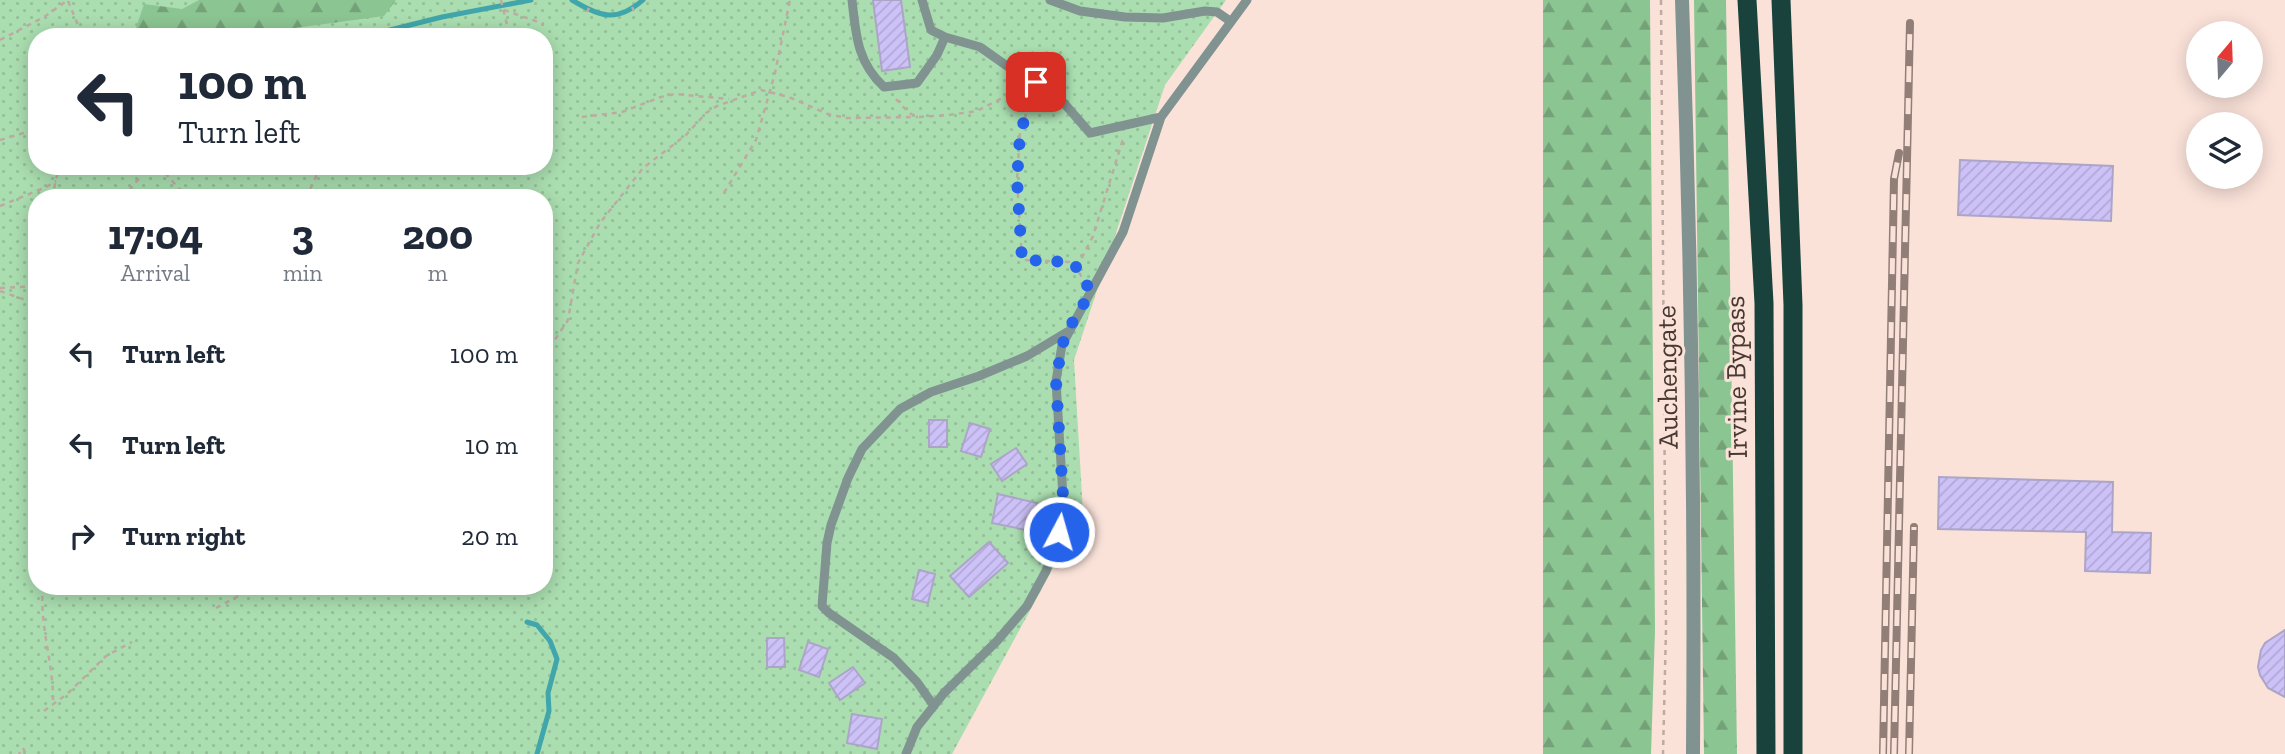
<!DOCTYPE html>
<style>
:root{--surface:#fff;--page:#f6f6f7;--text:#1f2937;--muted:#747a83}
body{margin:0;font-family:"Zilla Slab",serif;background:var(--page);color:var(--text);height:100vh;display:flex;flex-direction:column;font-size:26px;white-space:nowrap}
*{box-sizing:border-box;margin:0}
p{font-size:23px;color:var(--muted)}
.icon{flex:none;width:38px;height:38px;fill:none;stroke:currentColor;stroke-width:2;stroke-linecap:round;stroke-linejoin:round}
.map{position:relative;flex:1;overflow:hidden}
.panel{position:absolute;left:28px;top:189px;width:525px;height:406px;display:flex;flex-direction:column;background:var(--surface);border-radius:28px;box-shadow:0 4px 18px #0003}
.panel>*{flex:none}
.banner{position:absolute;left:28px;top:28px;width:525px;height:147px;border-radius:28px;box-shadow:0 4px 18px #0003;background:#fff;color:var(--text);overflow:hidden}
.needle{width:46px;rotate:19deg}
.buttons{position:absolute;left:2186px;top:21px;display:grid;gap:14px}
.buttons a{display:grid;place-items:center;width:77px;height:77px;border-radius:50%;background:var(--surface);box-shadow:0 4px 18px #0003;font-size:35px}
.pin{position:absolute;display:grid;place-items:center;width:60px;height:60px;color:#fff;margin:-30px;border-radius:14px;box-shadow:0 4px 10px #0006}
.me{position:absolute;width:77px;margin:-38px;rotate:6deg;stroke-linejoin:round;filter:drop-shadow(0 0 5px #0008)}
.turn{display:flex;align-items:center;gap:24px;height:147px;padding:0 35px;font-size:32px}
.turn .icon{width:91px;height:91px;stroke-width:2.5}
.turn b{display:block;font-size:49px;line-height:60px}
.eta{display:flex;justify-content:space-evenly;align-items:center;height:119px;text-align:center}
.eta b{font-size:42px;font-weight:700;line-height:49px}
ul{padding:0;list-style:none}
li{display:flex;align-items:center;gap:21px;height:91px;padding:0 35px}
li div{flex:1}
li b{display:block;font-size:26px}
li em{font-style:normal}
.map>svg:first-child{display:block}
.grass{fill:url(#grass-dots);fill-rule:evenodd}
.forest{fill:url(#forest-firs)}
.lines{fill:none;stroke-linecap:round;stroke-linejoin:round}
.stream{stroke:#40a6ab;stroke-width:5}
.building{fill:url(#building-hatch);stroke:#aca5c7;stroke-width:2}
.path{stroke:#bfaaa2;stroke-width:2.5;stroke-dasharray:5 5;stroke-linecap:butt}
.service{stroke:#809390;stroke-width:9}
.minor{stroke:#809390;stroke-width:14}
.trunk{stroke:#19423d;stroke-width:19}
.rail-casing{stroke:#917e77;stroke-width:8}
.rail{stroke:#fae2d9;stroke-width:5;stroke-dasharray:16;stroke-linecap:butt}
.route{stroke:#2563eb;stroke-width:12;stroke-dasharray:0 21.6}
.labels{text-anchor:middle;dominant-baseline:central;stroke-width:6;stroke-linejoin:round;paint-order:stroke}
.street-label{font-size:28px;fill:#483832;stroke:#fae2d9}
</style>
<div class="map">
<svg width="2285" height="754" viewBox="0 0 2285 754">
<defs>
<pattern id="grass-dots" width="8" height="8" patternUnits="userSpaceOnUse" patternTransform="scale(1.75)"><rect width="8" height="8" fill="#aadeb0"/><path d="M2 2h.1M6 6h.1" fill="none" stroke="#94bf98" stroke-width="1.8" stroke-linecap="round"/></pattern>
<pattern id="forest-firs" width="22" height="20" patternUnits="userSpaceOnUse" patternTransform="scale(1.75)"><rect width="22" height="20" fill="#8bc592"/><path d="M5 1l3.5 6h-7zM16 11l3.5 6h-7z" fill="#74a178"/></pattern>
<pattern id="building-hatch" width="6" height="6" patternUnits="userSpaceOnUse" patternTransform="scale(1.75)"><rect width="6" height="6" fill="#cdc2f8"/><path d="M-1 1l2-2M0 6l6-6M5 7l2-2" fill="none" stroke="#b2a7d5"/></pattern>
</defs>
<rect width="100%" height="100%" fill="#fae2d9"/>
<path class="grass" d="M0 0H1226L1165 85 1074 360 1083 513 952 754H0ZM37 37H544V166H37ZM37 198H544V586H37Z"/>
<path class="forest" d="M199 0H396L384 16 287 29 249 37H133L144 4 182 9Z
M1543 0H1650L1655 631 1651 754H1543Z
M1694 0H1726L1737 754H1704Z"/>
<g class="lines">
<path class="stream" d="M572 0C600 17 617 23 643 0
M362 37 442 17 531 0
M527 622 537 625 550 641 557 659 548 693 549 711 537 754"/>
</g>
<path class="building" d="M873 0H901L910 67 882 71Z
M1960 160 2113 166 2111 221 1958 215Z
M929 420H947V447H929Z
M970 423 990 429 981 457 961 451Z
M1016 448 1027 464 1002 481 991 464Z
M1939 477 2113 482 2112 532 2151 533 2150 573 2085 571 2086 532 1938 529Z
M998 494 1037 503 1031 531 992 523Z
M989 542 1008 563 969 597 950 576Z
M919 570 935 574 928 603 912 599Z
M2285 630V697L2268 688 2260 675 2258 667 2261 650 2265 643Z
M767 638H784L785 667H767Z
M808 642 828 649 819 677 799 670Z
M853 667 865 683 840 700 829 683Z
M852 714 882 719 877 749 847 743Z"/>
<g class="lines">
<path class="path" d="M501 0 507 25 504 37
M1661 0 1666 629 1663 754
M68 1 78 25 76 37
M632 7 634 11
M504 10 544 24
M587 12 589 8
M0 40 44 17 68 0
M1032 95 1020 133 1017 180 1022 260 1073 262 1084 281
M896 99 909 113 918 117 949 115 977 111 1020 89
M582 117 622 112 661 97 675 94 729 99
M0 140 37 129
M158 166C169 176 177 188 189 198
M724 193 756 140 775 73 790 0
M52 198 59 166
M123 198 149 166
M293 198 296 196
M306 198 321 166
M0 206 46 187 56 181
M37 236 31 287 37 426
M1077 267 1093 236 1123 139
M0 288 37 286
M0 291 37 304
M544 356 568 320 578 263 600 223 643 168 686 135 706 113 717 106 761 90 789 97 828 114 847 118 918 117
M43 586C39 626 54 664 53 703
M216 608 257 586
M44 711 67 694 106 656 132 642
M23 748 26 754
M19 754 20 752"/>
<path class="service" d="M852 0C856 35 857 62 884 87L917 83 937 55 945 37
M922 0 931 30 945 37 980 47 1017 73 1056 94 1090 133 1161 117 1247 0
M1050 0 1080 11 1125 17 1163 18 1205 11 1217 12 1230 21
M934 706 917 682 894 658 829 613 822 606 827 543 831 525 848 478 862 449 900 409 931 392 979 376 1027 356 1067 332
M906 754 917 727 944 693 997 641 1027 606 1046 571 1059 532 1063 497 1056 381 1062 345 1123 232 1161 117"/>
<path class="minor" d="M1682 0C1691 251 1695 503 1693 754"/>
<path class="trunk" d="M1747 0 1764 303 1766 754
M1781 0 1793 305V754"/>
<g class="rail-casing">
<path id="rail" d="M1883 754 1894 179 1899 153
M1894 754 1910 23
M1909 754 1914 527"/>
</g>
<use href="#rail" class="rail"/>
</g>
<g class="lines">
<path class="route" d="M1036 82 1020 134 1017 180 1022 260 1073 262 1091 292 1074 319 1062 345 1056 381 1063 496 1059 532"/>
</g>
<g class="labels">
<g class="street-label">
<text transform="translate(1667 377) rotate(-91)">Auchengate</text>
<text transform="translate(1736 377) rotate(-91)">Irvine Bypass</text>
</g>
</g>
</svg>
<div class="buttons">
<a><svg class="needle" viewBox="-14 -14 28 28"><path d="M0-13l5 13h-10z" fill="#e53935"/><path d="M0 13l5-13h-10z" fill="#747a83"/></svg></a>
<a><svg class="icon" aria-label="layers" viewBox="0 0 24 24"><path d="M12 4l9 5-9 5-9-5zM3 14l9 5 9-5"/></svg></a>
</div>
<div class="pin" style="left:1036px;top:82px;background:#d93025"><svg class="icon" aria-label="arrive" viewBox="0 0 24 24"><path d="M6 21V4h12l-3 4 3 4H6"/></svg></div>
<svg class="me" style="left:1059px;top:532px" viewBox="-20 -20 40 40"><circle r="17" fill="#2563eb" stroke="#fff" stroke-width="3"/><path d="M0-11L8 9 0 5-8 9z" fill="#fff"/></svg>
<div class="banner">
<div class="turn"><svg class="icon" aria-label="left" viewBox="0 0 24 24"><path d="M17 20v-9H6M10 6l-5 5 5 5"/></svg><div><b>100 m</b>Turn left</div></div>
</div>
<section class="panel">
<div class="eta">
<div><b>17:04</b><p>Arrival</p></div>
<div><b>3</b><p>min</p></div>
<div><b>200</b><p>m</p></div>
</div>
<ul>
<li><svg class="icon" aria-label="left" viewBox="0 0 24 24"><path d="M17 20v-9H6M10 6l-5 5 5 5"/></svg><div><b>Turn left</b></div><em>100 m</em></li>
<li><svg class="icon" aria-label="left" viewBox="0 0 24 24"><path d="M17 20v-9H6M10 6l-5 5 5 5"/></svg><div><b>Turn left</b></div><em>10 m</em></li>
<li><svg class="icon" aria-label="right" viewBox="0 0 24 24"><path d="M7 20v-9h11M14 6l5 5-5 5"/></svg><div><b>Turn right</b></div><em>20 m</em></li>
</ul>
</section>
</div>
